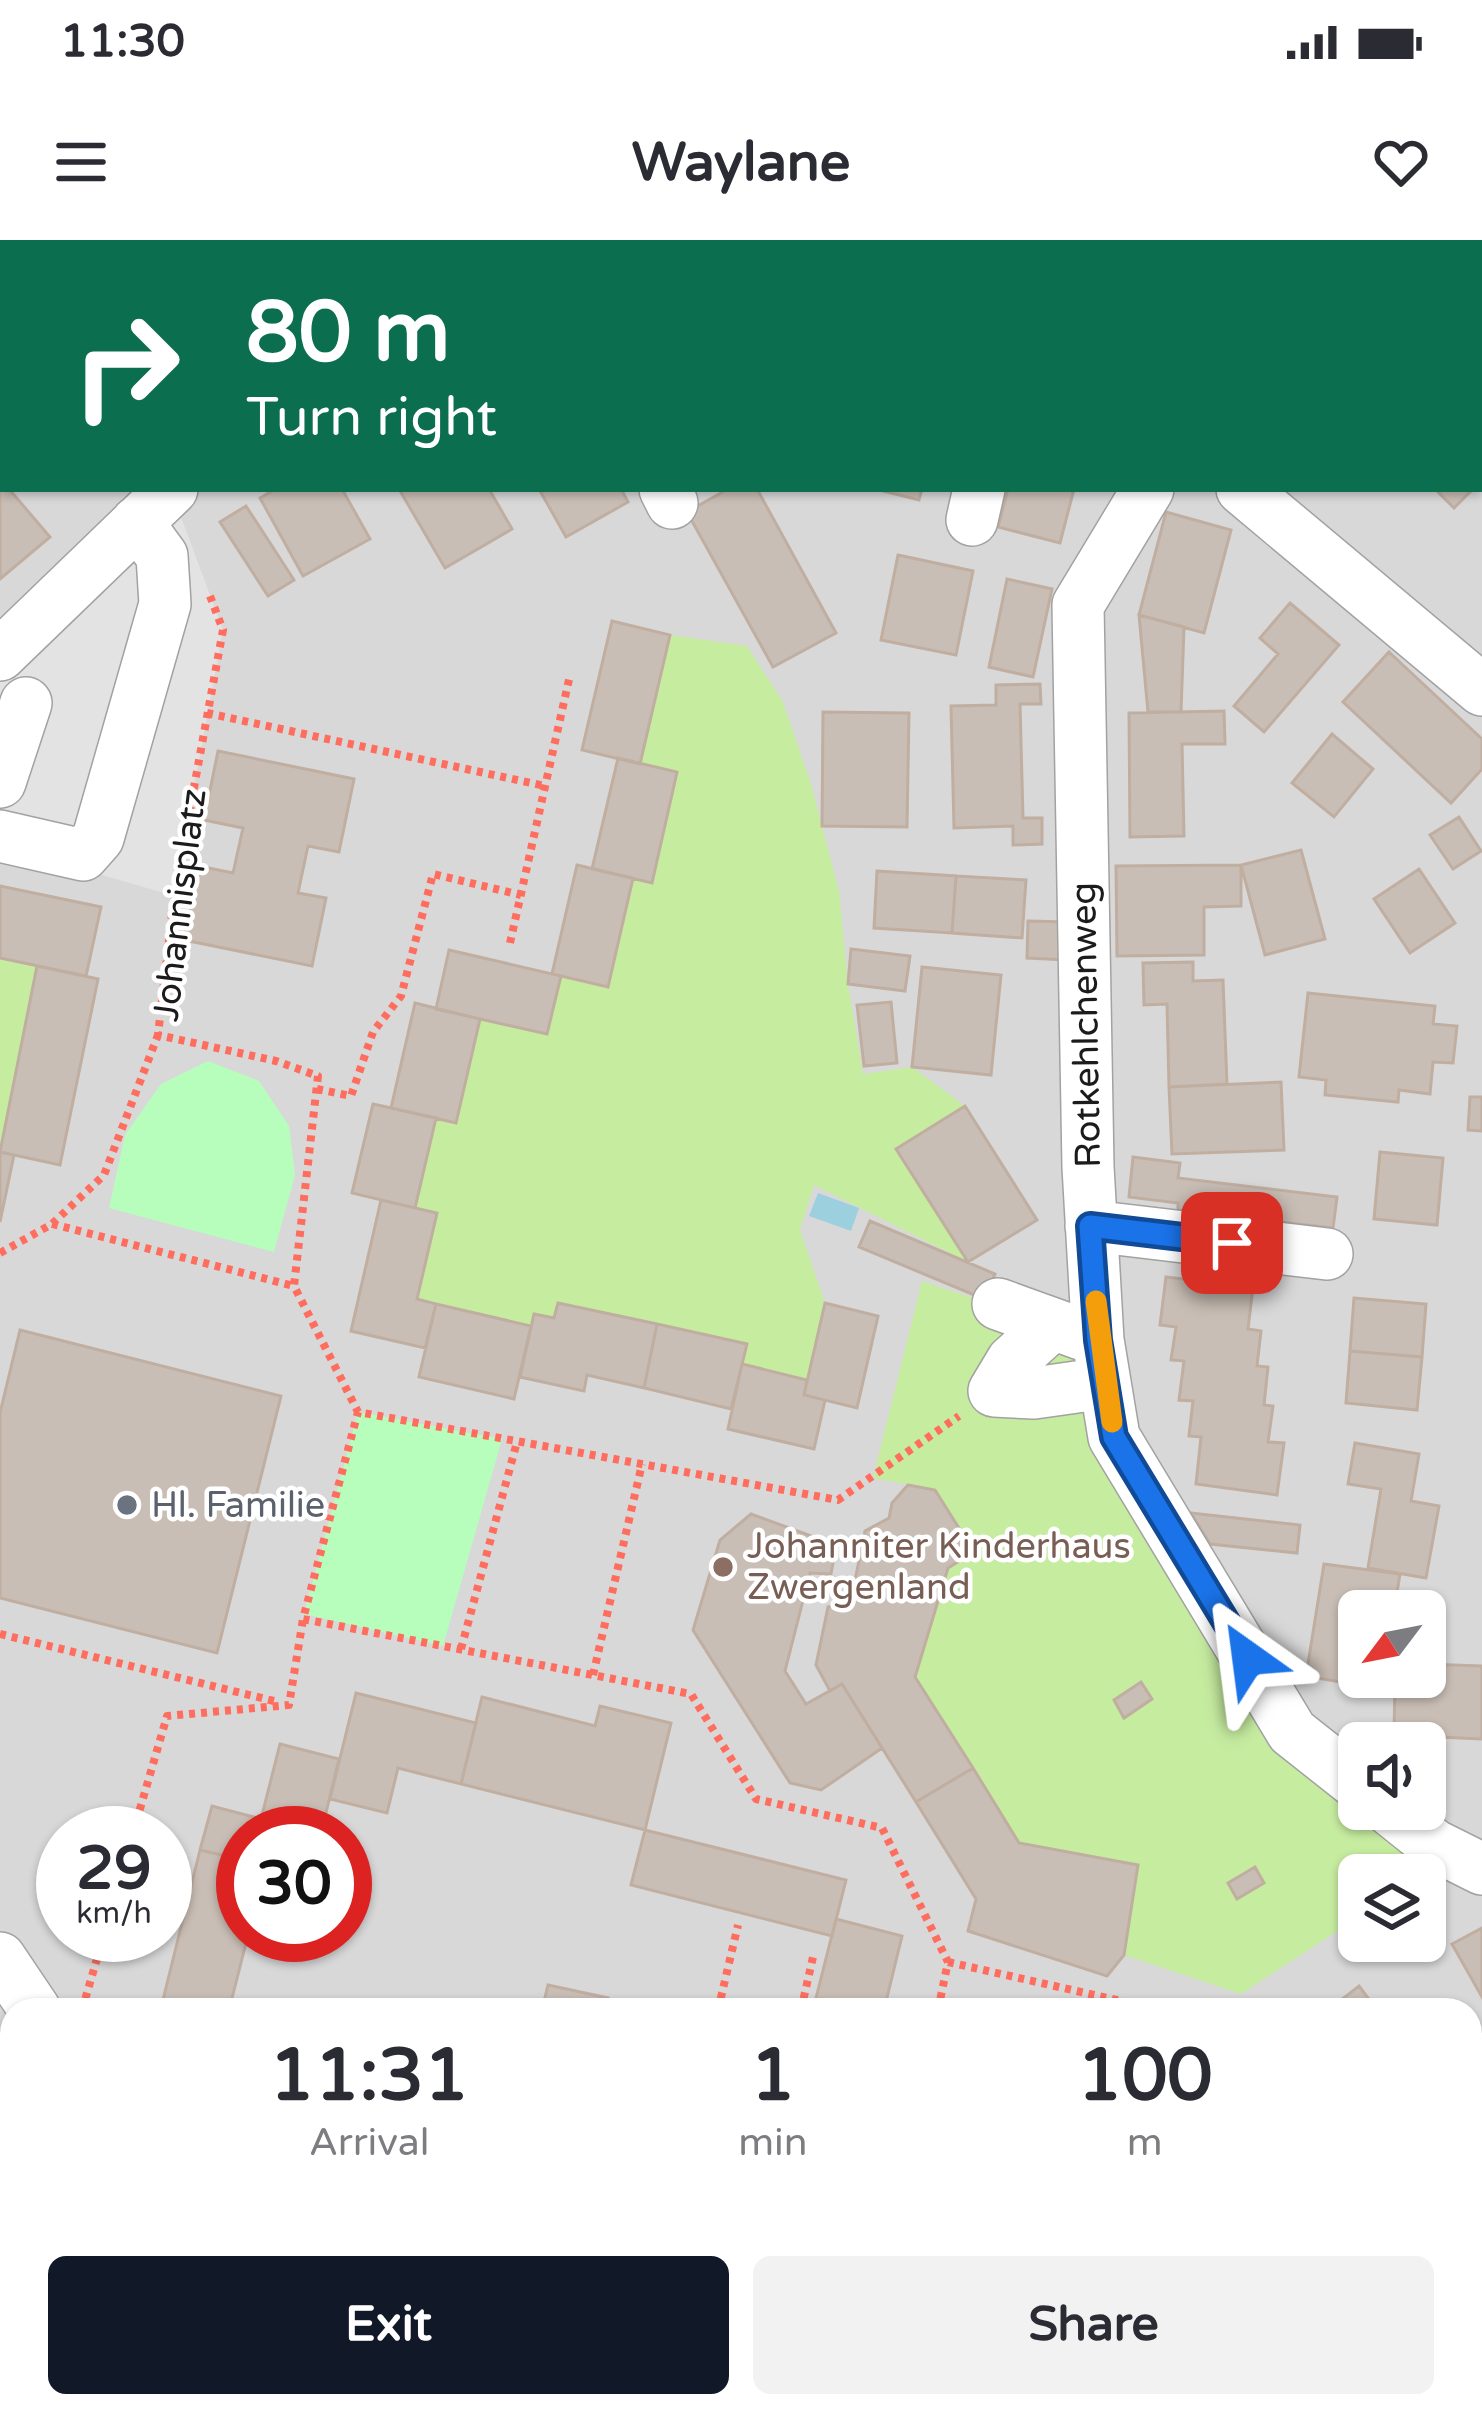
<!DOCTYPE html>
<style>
:root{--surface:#fff;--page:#f2f2f3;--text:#2b2b33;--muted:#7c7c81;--accent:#111827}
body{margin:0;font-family:"Varela Round",sans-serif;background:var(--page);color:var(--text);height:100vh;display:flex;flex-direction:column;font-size:45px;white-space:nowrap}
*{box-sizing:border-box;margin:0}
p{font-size:39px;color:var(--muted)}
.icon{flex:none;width:66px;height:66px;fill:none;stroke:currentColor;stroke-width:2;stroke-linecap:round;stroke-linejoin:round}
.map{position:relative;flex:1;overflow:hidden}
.drawer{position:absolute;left:0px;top:1758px;width:1482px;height:420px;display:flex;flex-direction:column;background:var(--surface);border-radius:36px 36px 0 0;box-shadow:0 3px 9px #0004}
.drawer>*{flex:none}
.top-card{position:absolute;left:0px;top:0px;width:1482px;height:252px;box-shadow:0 3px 9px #0004;background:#0b6e4f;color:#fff;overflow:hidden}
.needle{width:78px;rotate:238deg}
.buttons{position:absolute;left:1338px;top:1350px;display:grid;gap:24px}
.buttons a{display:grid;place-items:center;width:108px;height:108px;border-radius:18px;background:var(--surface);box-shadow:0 3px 9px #0004;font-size:60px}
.speed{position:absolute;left:36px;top:1566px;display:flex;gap:24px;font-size:60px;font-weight:700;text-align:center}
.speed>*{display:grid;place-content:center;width:156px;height:156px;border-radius:50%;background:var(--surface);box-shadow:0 3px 9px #0004;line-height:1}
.speed small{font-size:30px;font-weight:400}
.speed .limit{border:18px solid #d22;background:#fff;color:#111}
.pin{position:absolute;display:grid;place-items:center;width:102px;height:102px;color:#fff;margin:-51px;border-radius:24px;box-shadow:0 6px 18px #0006}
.me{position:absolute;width:132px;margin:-66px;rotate:329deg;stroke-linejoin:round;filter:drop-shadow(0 0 9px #0008)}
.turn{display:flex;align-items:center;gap:42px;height:252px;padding:0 48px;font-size:54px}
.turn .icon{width:156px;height:156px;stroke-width:2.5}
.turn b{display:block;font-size:84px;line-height:102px}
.eta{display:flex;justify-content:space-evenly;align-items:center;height:204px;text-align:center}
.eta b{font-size:72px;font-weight:700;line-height:84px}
.action{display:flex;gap:24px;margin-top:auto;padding:24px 48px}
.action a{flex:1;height:138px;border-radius:18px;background:var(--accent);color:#fff;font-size:48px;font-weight:700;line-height:138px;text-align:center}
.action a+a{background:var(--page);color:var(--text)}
.status{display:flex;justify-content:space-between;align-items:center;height:84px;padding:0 60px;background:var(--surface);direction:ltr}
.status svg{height:33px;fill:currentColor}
header{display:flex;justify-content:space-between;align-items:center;height:156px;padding:0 48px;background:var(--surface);font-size:54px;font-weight:700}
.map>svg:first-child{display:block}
.residential{fill:#d9d8d8;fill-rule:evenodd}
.commercial{fill:#f0cdcc}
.grass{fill:#c6eca0}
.park{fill:#b7fdbc}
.parking{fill:#e3e3e3}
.water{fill:#9cd0df}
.building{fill:#c9beb5;stroke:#c0aea1;stroke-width:3}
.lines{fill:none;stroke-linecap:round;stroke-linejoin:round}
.minor-casing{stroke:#a2a2a2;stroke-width:54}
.path{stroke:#ff6d5e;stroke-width:8;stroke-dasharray:6 6;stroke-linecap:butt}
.minor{stroke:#fff;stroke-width:51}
.route-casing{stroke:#114b97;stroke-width:30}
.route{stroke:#1a73e8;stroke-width:21}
.slow{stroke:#f59e0b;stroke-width:21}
.worship-dot{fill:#6b7280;stroke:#fff;stroke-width:4.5}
.education-dot{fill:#8d6e63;stroke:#fff;stroke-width:4.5}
.labels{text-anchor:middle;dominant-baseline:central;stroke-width:9;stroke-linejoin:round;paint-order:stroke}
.street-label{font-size:36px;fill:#1b1b1b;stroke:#fff}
.worship-label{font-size:36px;fill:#5b616d;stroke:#fff;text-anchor:start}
.education-label{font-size:36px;fill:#785e54;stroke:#fff;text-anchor:start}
</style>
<div class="status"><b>11:30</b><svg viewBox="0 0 49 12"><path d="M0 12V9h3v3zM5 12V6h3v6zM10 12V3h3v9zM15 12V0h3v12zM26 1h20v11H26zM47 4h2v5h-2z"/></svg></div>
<header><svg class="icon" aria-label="menu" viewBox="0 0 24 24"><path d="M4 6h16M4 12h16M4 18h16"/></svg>Waylane<svg class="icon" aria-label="heart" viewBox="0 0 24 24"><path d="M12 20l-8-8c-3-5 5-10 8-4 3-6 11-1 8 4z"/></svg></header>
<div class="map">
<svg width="1482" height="2178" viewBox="0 0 1482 2178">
<rect width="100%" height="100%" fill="#ede8df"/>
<path class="residential" d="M0 0H1482V2178H59L48 2166H1470V1770H12V2127L0 2115ZM3 3H1479V249H3ZM1359 1371H1425V1437H1359ZM1359 1503H1425V1569H1359ZM63 1593H165V1695H63ZM243 1593H345V1695H243ZM1359 1635H1425V1701H1359Z"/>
<path class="commercial" d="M0 2115 12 2127V2166H48L59 2178H0Z"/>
<path class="grass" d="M670 395 747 406 783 462 811 544 839 651 848 744 863 834 912 827 965 866 896 910 968 1022 814 945 800 990 825 1063 807 1140 742 1124 746 1104 558 1063 554 1078 535 1074 531 1086 417 1059 437 974 415 968 436 878 456 883 480 779 547 794 561 736 608 747 633 638 652 642 677 533 640 524Z
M0 718 37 726 0 904Z
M922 1041 1098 1100 1114 1197 1292 1491 1434 1605 1429 1632 1424 1635H1359V1677L1241 1754 1124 1715 1137 1625 1019 1603 915 1437 948 1328 973 1311 935 1250 873 1238Z"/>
<path class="park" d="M208 821 259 841 289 886 295 935 274 1012 109 968 125 895 161 844Z
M358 1172 502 1199 443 1406 304 1374Z"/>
<path class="parking" d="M171 250 223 390 174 656 0 605V436Z"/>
<path class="water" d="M818 953 859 968 851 991 809 976Z"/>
<path class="building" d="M0 0 19 3H3L0 120Z
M96 0H197L192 3Z
M321 0H418L420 3H323Z
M446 0H525L520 3Z
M1015 0H1134L1012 3Z
M1415 0H1476L1482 6 1479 108V3Z
M0 238 3 249H9L50 297 0 339Z
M276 249H342L370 299 303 336 260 258Z
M399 249H489L512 289 445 328Z
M539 249H621L628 262 566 297Z
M728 249H757L836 393 773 427 687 272Z
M875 249H922L919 260Z
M1008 249H1074L1060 303 998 287Z
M1435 249H1473L1454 268Z
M246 266 294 340 268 356 220 282Z
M1166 272 1231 290 1204 393 1139 375Z
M898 315 973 331 956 415 881 400Z
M1007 339 1052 349 1033 437 989 427Z
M1290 363 1339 405 1264 492 1234 466 1278 414 1260 398Z
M1139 375 1184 387 1181 472H1148Z
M612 381 670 395 640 524 582 510Z
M1389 412 1482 499V529L1451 563 1343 462Z
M1040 444 1041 464H1020L1023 578H1042V604L1013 605V586L954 588 951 466 996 465V445Z
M1224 471 1225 504H1182L1184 596 1130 597 1129 473Z
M823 472 909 473 907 587 822 586Z
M1332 494 1373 529 1334 577 1292 543Z
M218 511 354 539 339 612 308 606 298 653 326 658 312 726 184 700 199 626 233 633 243 588 204 580Z
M618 518 677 532 652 643 592 629Z
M1459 577 1481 611 1453 629 1430 595Z
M1301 610 1325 699 1265 715 1241 625Z
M577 625 633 638 608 747 552 734Z
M1241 625V666L1204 667V715L1117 716 1116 626Z
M1419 629 1455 683 1410 713 1374 659Z
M877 631 956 636 952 693 874 688Z
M956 636 1026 640 1022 698 952 693Z
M0 646 101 667 86 736 0 718Z
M1028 681 1067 682 1066 720 1027 718Z
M851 709 910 716 905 751 848 744Z
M449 710 561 736 547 794 436 769Z
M1193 722V741L1223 740 1227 844 1169 847 1167 764 1144 765 1143 723Z
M37 726 98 739 60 925 0 912Z
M922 727 1001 735 991 835 912 827Z
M1308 753 1435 766 1433 784 1457 786 1453 823 1433 822 1430 854 1399 850 1398 862 1325 855 1326 840 1299 837Z
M891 762 897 823 864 826 857 765Z
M415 763 480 779 456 883 391 868Z
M1281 842 1284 910 1172 914 1169 847Z
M1470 857H1482V891L1468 890Z
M373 864 436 878 415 968 352 953Z
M965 866 1037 980 968 1022 896 909Z
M0 912 14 915 0 982Z
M1380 912 1443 918 1437 985 1374 979Z
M1133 917 1180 923 1178 938 1337 957 1333 988 1178 970V963L1129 957Z
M381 960 437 973 417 1059 436 1064 425 1108 351 1091Z
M870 981 995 1034 984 1059 859 1007Z
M1166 1037 1253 1047 1248 1089 1261 1091 1257 1126 1268 1127 1264 1165 1273 1166 1268 1202 1284 1203 1277 1255 1196 1244 1201 1197 1189 1196 1193 1161 1179 1160 1184 1121 1171 1120 1176 1087 1160 1085Z
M1354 1058 1426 1064 1422 1117 1350 1111Z
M558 1063 657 1084 644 1148 587 1135 584 1151 520 1137 534 1074 554 1078Z
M825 1063 878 1076 857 1168 804 1155Z
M436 1064 531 1086 514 1159 419 1137Z
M657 1084 747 1104 731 1169 644 1148Z
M20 1090 281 1156 217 1413 0 1358V1173Z
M1350 1111 1422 1117 1417 1170 1346 1163Z
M742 1124 807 1140 804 1155 825 1160 814 1209 728 1189Z
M1355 1203 1419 1214 1411 1261 1439 1266 1426 1338 1368 1328 1381 1249 1348 1244Z
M908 1245 935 1250 974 1312 948 1328 915 1437 973 1528 916 1562 842 1444 830 1451 816 1425 828 1367 851 1360 865 1291 889 1278 892 1263Z
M1191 1273 1300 1285 1297 1313 1210 1304Z
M751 1274 836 1305 831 1334 810 1333 785 1431 806 1464 842 1444 882 1508 821 1550 790 1543 693 1390 720 1300Z
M1324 1324 1400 1334 1394 1371H1359V1437H1383L1381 1449 1306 1436Z
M1425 1424 1482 1426V1499L1394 1495 1395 1437H1425Z
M1141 1442 1152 1459 1124 1478 1114 1460Z
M356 1453 476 1483 461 1544 398 1528 387 1573 330 1559Z
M482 1457 595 1486 600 1466 671 1483 645 1590 461 1544Z
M280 1504 339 1519 321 1593H243V1620L200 1610 212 1566 261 1579Z
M973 1528 1019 1603 1138 1625 1124 1715 1107 1736 968 1691 976 1659 916 1562Z
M645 1590 846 1640 832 1696 631 1645Z
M200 1610 243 1620V1695H248L229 1770H186L162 1764Z
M1255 1627 1264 1643 1237 1659 1228 1643Z
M836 1679 902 1696 884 1770H813Z
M1482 1688V1757L1452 1704Z
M548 1745 608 1758 605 1770H542Z
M1359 1746 1377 1770H1328Z
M1470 1847 1482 1868V1913L1470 1921Z
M1482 2089V2125L1470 2106V2097Z
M194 2166H258L248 2178H207Z
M755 2166H780L778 2178H753Z
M911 2166H979L980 2178H913Z
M1065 2166H1110L1093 2178H1074Z
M1128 2166H1166L1174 2178H1121L1118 2173Z
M1482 2166V2178H1443V2168Z"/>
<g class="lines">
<g class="minor-casing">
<path id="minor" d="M266 0 267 3
M889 0 905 3
M763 3 790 0
M1331 3 1333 0
M665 249 672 263
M1148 249 1078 365 1088 927 1098 1100 1114 1197 1292 1492 1359 1545
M1242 249 1482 450
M972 280 979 249
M0 415 172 249
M0 542 26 463
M0 596 83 615 98 598 165 364 162 316 137 282
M1091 986 1327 1014
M998 1064 1081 1094
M1053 1084 1012 1121 994 1151 1034 1153 1105 1143
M1389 1569 1434 1605 1482 1629
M0 1718 35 1770
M1470 1982 1482 1970
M422 2166 444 2178
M1403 2166 1406 2178
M1266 2178 1279 2166"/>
</g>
<path class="path" d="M210 356 223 390 174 656 158 795 276 821 318 836 294 1046 358 1172
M207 473 545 546
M510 703 570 435
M317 849 351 856 373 792 401 756 433 634 521 655
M52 984 294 1046
M0 1013 52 984 104 935 158 795
M0 1394 278 1462
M461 1409 517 1202
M593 1435 642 1224
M133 1593 167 1476 289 1465 303 1379
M948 1722 1161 1770
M82 1770 104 1695
M718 1770 738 1685
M801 1770 813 1717
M938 1770 948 1722 882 1588 756 1559 691 1454 303 1379 358 1172 838 1260 959 1176
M720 2178 722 2166"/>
<use href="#minor" class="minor"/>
</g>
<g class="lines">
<g class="route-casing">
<path id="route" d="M1232 1003 1090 986 1098 1100 1114 1197 1248 1418"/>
</g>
<use href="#route" class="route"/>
<path class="slow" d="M1096 1061 1112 1182"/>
</g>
<circle class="worship-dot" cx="127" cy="1265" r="12"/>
<circle class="education-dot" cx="723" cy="1327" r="12"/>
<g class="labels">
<g class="street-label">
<text transform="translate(180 665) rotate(-83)">Johannisplatz</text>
<text transform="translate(1086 785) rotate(-91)">Rotkehlchenweg</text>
</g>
<g class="worship-label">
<text x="151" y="1265">Hl. Familie</text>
</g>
<g class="education-label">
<text x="747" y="1306">Johanniter Kinderhaus<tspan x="747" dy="41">Zwergenland</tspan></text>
</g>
</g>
</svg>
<div class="buttons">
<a><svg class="needle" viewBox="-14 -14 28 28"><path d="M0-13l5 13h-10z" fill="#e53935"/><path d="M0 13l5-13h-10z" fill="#7c7c81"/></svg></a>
<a><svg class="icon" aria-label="sound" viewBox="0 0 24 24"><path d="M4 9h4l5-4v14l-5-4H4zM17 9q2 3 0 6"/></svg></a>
<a><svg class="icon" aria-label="layers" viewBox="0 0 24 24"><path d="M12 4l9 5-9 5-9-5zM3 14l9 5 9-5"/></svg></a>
</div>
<div class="speed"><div>29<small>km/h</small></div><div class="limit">30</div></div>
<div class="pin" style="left:1232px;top:1003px;background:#d93025"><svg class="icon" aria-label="arrive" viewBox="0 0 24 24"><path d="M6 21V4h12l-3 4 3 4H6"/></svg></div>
<svg class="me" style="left:1248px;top:1418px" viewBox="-20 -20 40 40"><path d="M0-17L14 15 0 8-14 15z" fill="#1a73e8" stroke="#fff" stroke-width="4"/></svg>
<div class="top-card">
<div class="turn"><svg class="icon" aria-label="right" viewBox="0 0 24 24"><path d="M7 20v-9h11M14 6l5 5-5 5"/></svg><div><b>80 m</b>Turn right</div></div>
</div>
<section class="drawer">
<div class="eta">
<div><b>11:31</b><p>Arrival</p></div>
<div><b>1</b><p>min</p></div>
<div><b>100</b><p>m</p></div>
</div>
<div class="action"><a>Exit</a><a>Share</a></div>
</section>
</div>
